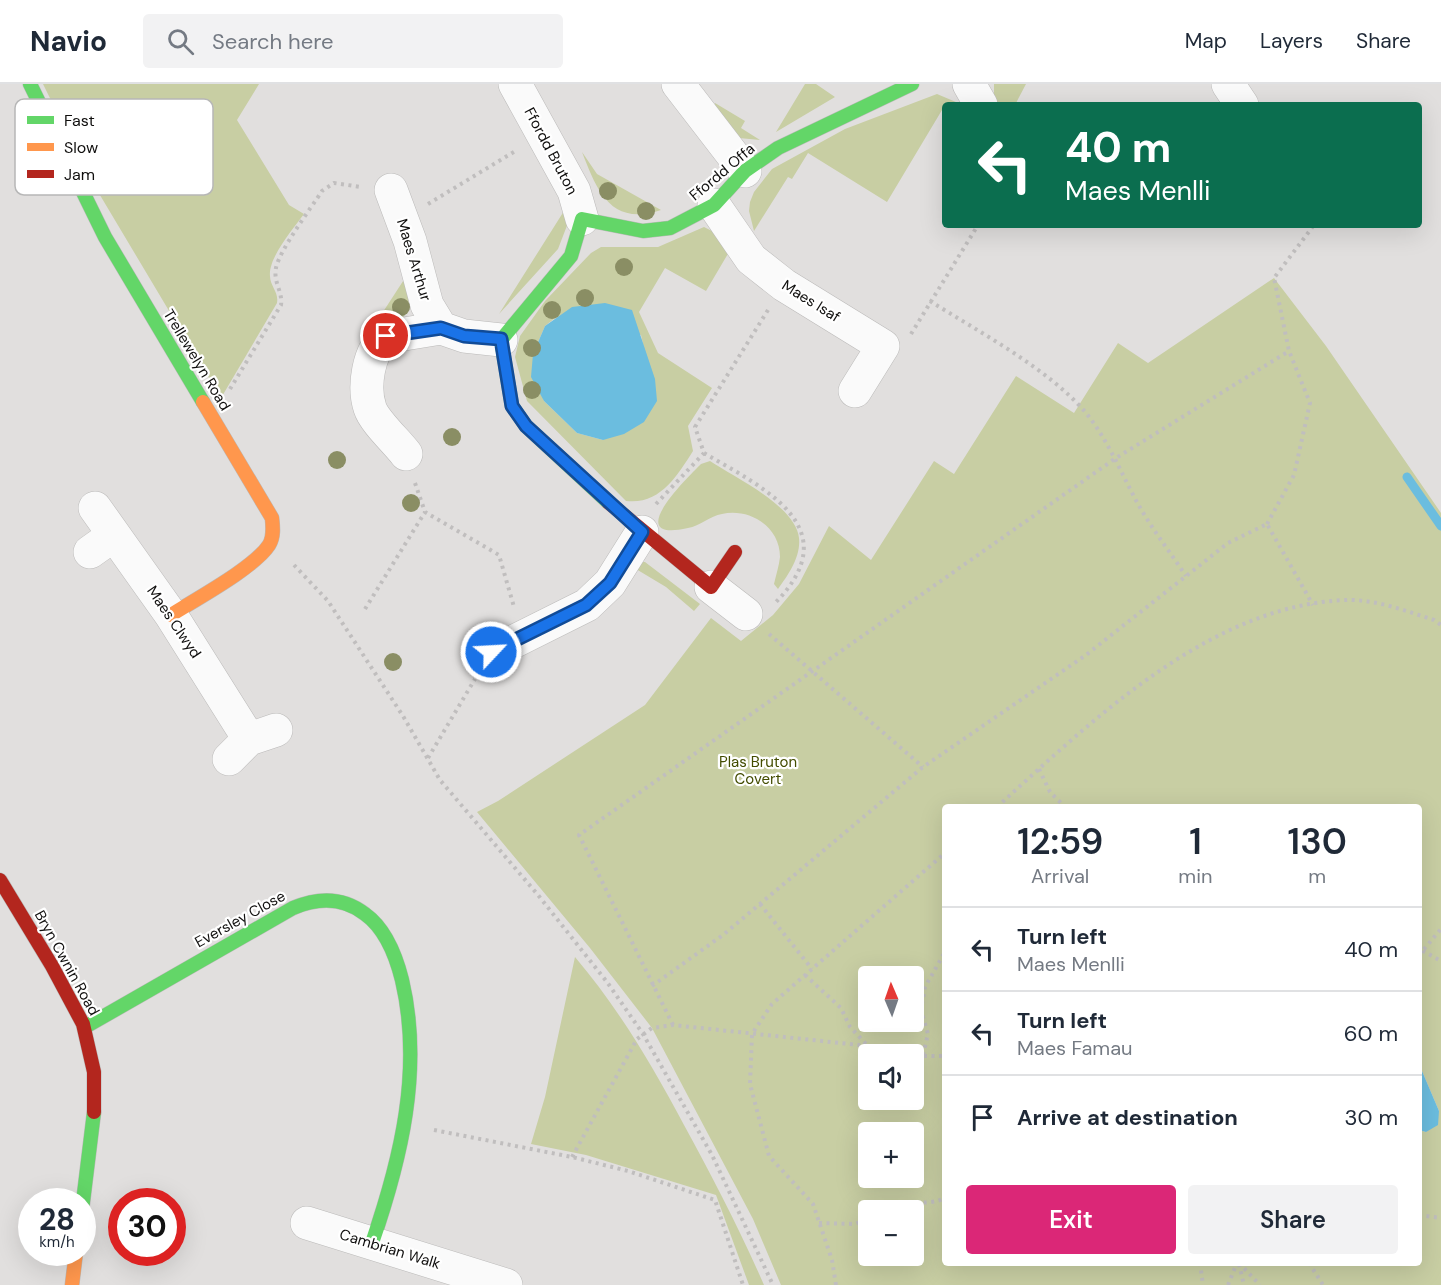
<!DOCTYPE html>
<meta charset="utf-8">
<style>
:root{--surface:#fff;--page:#f2f2f3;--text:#1f2937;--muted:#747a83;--line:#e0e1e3;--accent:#db2777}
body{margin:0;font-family:"DM Sans",sans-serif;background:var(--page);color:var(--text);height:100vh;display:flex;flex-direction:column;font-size:22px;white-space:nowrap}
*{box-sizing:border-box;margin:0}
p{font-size:20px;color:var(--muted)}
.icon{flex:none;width:33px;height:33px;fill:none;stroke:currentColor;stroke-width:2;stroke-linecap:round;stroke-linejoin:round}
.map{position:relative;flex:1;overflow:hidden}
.panel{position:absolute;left:942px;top:720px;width:480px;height:462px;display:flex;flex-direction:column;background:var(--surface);border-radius:6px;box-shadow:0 6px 24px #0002}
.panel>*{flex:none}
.top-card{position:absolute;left:942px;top:18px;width:480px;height:126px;border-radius:6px;box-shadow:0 6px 24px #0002;background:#0b6e4f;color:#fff;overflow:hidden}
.needle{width:39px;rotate:358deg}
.buttons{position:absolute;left:858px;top:882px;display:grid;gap:12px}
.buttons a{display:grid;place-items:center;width:66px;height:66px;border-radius:6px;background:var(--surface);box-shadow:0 6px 24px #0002;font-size:30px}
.speed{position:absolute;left:18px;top:1104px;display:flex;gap:12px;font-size:30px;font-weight:700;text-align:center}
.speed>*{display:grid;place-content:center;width:78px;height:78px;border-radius:50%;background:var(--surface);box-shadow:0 6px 24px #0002;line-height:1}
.speed small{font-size:15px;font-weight:400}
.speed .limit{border:9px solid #d22;background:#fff;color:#111}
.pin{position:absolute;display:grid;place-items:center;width:51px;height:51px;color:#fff;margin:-26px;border:3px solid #fff;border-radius:50%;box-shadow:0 2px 6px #0007}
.me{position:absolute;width:66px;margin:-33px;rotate:65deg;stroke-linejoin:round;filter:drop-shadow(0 0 4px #0008)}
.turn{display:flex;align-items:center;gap:21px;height:126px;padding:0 24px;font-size:27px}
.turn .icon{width:78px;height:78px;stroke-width:2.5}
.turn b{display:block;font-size:42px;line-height:51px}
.eta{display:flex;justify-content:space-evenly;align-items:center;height:102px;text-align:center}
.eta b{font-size:36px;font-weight:600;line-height:42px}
.cta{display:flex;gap:12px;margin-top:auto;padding:12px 24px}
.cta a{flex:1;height:69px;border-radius:6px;background:var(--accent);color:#fff;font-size:24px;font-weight:600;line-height:69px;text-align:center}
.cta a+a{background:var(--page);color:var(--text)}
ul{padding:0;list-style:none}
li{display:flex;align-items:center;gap:18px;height:84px;padding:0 24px;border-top:2px solid var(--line)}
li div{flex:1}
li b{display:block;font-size:22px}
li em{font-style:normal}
header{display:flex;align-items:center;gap:36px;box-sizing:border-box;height:84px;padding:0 30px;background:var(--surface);border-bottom:2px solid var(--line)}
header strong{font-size:28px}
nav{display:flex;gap:33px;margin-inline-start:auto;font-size:21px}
.search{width:420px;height:54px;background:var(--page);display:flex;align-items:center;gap:15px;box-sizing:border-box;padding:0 21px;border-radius:6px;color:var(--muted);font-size:22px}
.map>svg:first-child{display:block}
.green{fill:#c8cea3;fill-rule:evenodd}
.water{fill:#6bbddf}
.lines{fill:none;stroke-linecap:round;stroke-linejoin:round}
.stream{stroke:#6bbddf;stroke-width:9}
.street-casing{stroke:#bbbab9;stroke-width:34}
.fast-casing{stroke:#bbbab9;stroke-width:15}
.slow-casing{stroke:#bbbab9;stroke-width:15}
.jam-casing{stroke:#bbbab9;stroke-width:15}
.path{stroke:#c0bebe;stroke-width:4;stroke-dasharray:3 4.5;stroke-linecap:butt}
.street{stroke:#fafafa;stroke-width:33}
.fast{stroke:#63d668;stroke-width:14}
.slow{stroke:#ff974d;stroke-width:14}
.jam{stroke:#b3261e;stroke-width:14}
.tree{fill:#8a8e64}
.route-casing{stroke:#114b97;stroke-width:15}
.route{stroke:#1a73e8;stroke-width:10}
.labels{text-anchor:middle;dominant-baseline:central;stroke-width:4.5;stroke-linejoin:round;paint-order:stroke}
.street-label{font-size:15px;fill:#100f0e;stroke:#fff}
.park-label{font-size:15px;fill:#434c00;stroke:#fff}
.key{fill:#fff;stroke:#b7b7b7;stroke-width:1.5}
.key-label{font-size:16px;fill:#100f0e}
</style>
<header>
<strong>Navio</strong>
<div class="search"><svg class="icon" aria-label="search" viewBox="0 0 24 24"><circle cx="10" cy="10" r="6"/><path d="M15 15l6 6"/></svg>Search here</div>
<nav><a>Map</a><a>Layers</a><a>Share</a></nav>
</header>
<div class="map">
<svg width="1441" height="1201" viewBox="0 0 1441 1201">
<rect width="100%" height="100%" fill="#e1dfde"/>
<path class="green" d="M43 0H259L237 36 289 121 304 130C293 145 268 174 270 192 270 202 279 208 277 219L221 314 88 91Z
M805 0H816L835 13 776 48Z
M994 0H1026L1015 21H998L994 13Z
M937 10 963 21H945L887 118 808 69 792 95 788 93 754 147 749 127 750 118 754 108 772 85 845 45Z
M715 19 745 37 741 44 760 56 739 54 712 25Z
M582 68 597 90 661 126C610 143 597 106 582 68Z
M564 127 568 139 558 165 499 230Z
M704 143 718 150 729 168 706 207 665 184 639 228 658 269 712 304 688 342 693 367C677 392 660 421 626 417L527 317 515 273 520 252 545 217 591 169 601 163H658ZM555 234 641 251 647 278 603 356 577 349 544 317 533 270 545 242Z
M407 191C413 235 408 234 368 251Z
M1274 194 1326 262 1441 429V1201H781L753 1135 652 944 590 864 477 728 498 717 645 621 711 534 741 557 773 531 799 500 829 442 871 476 934 377 954 390 1016 292 1074 329 1118 259 1148 279ZM945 723H1419V980L1439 1027 1426 1048 1419 1046V1179H945ZM868 892H914V938H868ZM868 970H914V1016H868ZM868 1048H914V1094H868ZM868 1126H914V1172H868Z
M710 377C734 393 796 422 799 454 801 473 788 491 778 505L774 500C776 491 779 482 780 473 780 442 749 424 722 430 710 432 700 442 688 444 620 459 688 393 701 380Z
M641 478H645L700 520 694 527 666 503 636 485Z
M575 873C619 925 652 981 684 1041 713 1094 740 1146 764 1201H749L716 1111 586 1071 531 1060 545 1013Z"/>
<path class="water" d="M605 219 632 226 655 295 657 317 644 338 624 350 603 356 577 349 544 317 531 293 533 270 545 242 572 223Z
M1419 980 1439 1027 1438 1041 1426 1048 1419 1046Z"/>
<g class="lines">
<path class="stream" d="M1407 393 1441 442"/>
<g class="street-casing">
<path id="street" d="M515 0 574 107 582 135
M678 0 745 87
M969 0 981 21
M1228 0 1242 21
M391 106 410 157 427 221 441 244
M714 121 751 175 784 201 883 262 855 307
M406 370C397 358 374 337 370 324 363 303 368 267 386 253L441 244 464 252 501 256
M95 424 171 531 249 655
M90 468 114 451
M711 503 746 530
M491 569 587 521 610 499 642 448
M229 675 249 655 276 646
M307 1139 506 1201"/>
</g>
<g class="fast-casing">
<path id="fast" d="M30 0 105 153 203 318
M608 418 526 342 512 322 501 256 571 172 582 135 643 147 670 144 714 121 745 87 778 64 912 0
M85 943 293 824C319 813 343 813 365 830 386 845 396 872 402 896 423 985 401 1075 372 1159
M82 1126 94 1028"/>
</g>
<g class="slow-casing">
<path id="slow" d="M171 531C196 515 254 484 269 461 274 453 273 443 272 434L203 318
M72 1201 76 1168"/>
</g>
<g class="jam-casing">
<path id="jam" d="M608 418 711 503 735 468
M0 796 52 882 83 940 94 988V1028"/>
</g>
<path class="path" d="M428 120 517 66
M930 217C979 248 1049 285 1086 329 1108 356 1121 389 1138 420 1152 445 1170 468 1186 492
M911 250 978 141
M230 305 281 221C283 208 273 198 276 184 279 167 311 124 322 107L334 99 361 103
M704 369C764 404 849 444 775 519
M415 399 425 428 499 471 514 523
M656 420 704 369 695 343 768 226
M1267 440 1294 391 1310 319 1289 267 1274 194 1314 141
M294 481 328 517 403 632 440 696 538 811 607 898 643 950 712 1071 773 1201
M365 525 425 428
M769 550 923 683
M428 674 475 595
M1039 685 1050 708 1065 723
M997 723C1092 637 1210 521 1346 516 1375 515 1406 527 1434 536L1441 541
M760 820 812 885
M1419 860 1423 867 1441 877
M1419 871 1441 845
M805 891 841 924 850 943 867 961
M652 902 723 851 923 683 1086 571 1228 459 1267 440 1313 521
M673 941 579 751 1116 374 1289 267
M923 971 928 950 921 926 925 903 945 868
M434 1046 572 1073 628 1087 715 1116 743 1201
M572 1073 637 955 652 944 673 941 868 962 923 972H945
M888 1126C912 1110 921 1125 945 1114
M1419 1131 1441 1134
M819 1139 855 1140 868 1135
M1200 1179 1203 1201
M1239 1179 1260 1201
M1309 1179 1323 1201
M1239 1180 1244 1201
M836 1201 832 1176 813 1120 769 1072 750 1000 752 950 772 920 945 769
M1228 1201 1237 1179"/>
<use href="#street" class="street"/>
<use href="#fast" class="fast"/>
<use href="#slow" class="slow"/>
<use href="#jam" class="jam"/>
</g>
<g class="tree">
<circle cx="608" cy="107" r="9"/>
<circle cx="646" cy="127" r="9"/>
<circle cx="624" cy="183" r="9"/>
<circle cx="585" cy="214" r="9"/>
<circle cx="401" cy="223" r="9"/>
<circle cx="552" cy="226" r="9"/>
<circle cx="532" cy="264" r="9"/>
<circle cx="532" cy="306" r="9"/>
<circle cx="452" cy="353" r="9"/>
<circle cx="337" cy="376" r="9"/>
<circle cx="411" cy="419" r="9"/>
<circle cx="393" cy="578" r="9"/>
</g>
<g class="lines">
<g class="route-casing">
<path id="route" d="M386 252 441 244 464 252 501 255 512 322 526 342 642 448 610 499 586 521 491 568"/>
</g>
<use href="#route" class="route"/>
</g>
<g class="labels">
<g class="street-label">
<text transform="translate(551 67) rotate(62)">Ffordd Bruton</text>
<text transform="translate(722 88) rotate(-40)">Ffordd Offa</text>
<text transform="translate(414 176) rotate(73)">Maes Arthur</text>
<text transform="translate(811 217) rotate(32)">Maes Isaf</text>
<text transform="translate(197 276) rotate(59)">Trellewelyn Road</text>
<text transform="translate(174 538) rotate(56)">Maes Clwyd</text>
<text transform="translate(240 835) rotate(-29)">Eversley Close</text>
<text transform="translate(67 879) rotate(61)">Bryn Cwnin Road</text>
<text transform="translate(390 1165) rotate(17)">Cambrian Walk</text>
</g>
<g class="park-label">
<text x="758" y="678">Plas Bruton<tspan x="758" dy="17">Covert</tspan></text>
</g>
</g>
<rect x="15" y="15" width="198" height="96" rx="9" class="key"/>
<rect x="27" y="32" width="27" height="8" fill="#63d668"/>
<rect x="27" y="59" width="27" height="8" fill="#ff974d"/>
<rect x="27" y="86" width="27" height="8" fill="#b3261e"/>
<g class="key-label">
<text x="64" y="42">Fast</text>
<text x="64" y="69">Slow</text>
<text x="64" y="96">Jam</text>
</g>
</svg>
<div class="buttons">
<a><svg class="needle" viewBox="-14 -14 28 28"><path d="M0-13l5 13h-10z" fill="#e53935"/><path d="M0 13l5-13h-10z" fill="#747a83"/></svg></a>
<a><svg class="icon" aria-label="sound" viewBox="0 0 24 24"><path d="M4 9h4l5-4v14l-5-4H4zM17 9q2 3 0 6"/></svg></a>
<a>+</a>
<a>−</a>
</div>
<div class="speed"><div>28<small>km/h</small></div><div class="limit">30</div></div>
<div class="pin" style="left:386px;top:252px;background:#d93025"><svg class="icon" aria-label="arrive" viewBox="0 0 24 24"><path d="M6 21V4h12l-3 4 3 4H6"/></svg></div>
<svg class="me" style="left:491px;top:568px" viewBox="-20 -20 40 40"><circle r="17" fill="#1a73e8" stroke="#fff" stroke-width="3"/><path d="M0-11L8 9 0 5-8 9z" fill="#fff"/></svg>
<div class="top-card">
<div class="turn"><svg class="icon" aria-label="left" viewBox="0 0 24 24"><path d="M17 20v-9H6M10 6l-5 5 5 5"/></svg><div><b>40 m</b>Maes Menlli</div></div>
</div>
<section class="panel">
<div class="eta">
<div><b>12:59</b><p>Arrival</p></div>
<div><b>1</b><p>min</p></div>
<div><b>130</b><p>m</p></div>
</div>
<ul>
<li><svg class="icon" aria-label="left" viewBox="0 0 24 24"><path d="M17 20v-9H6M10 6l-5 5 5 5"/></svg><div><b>Turn left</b><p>Maes Menlli</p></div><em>40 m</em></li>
<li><svg class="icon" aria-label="left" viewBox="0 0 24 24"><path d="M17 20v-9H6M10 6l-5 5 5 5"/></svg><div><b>Turn left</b><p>Maes Famau</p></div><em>60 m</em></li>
<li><svg class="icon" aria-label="arrive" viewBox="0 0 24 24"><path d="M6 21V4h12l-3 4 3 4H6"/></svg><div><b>Arrive at destination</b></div><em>30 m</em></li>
</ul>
<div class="cta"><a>Exit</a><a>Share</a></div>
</section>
</div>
